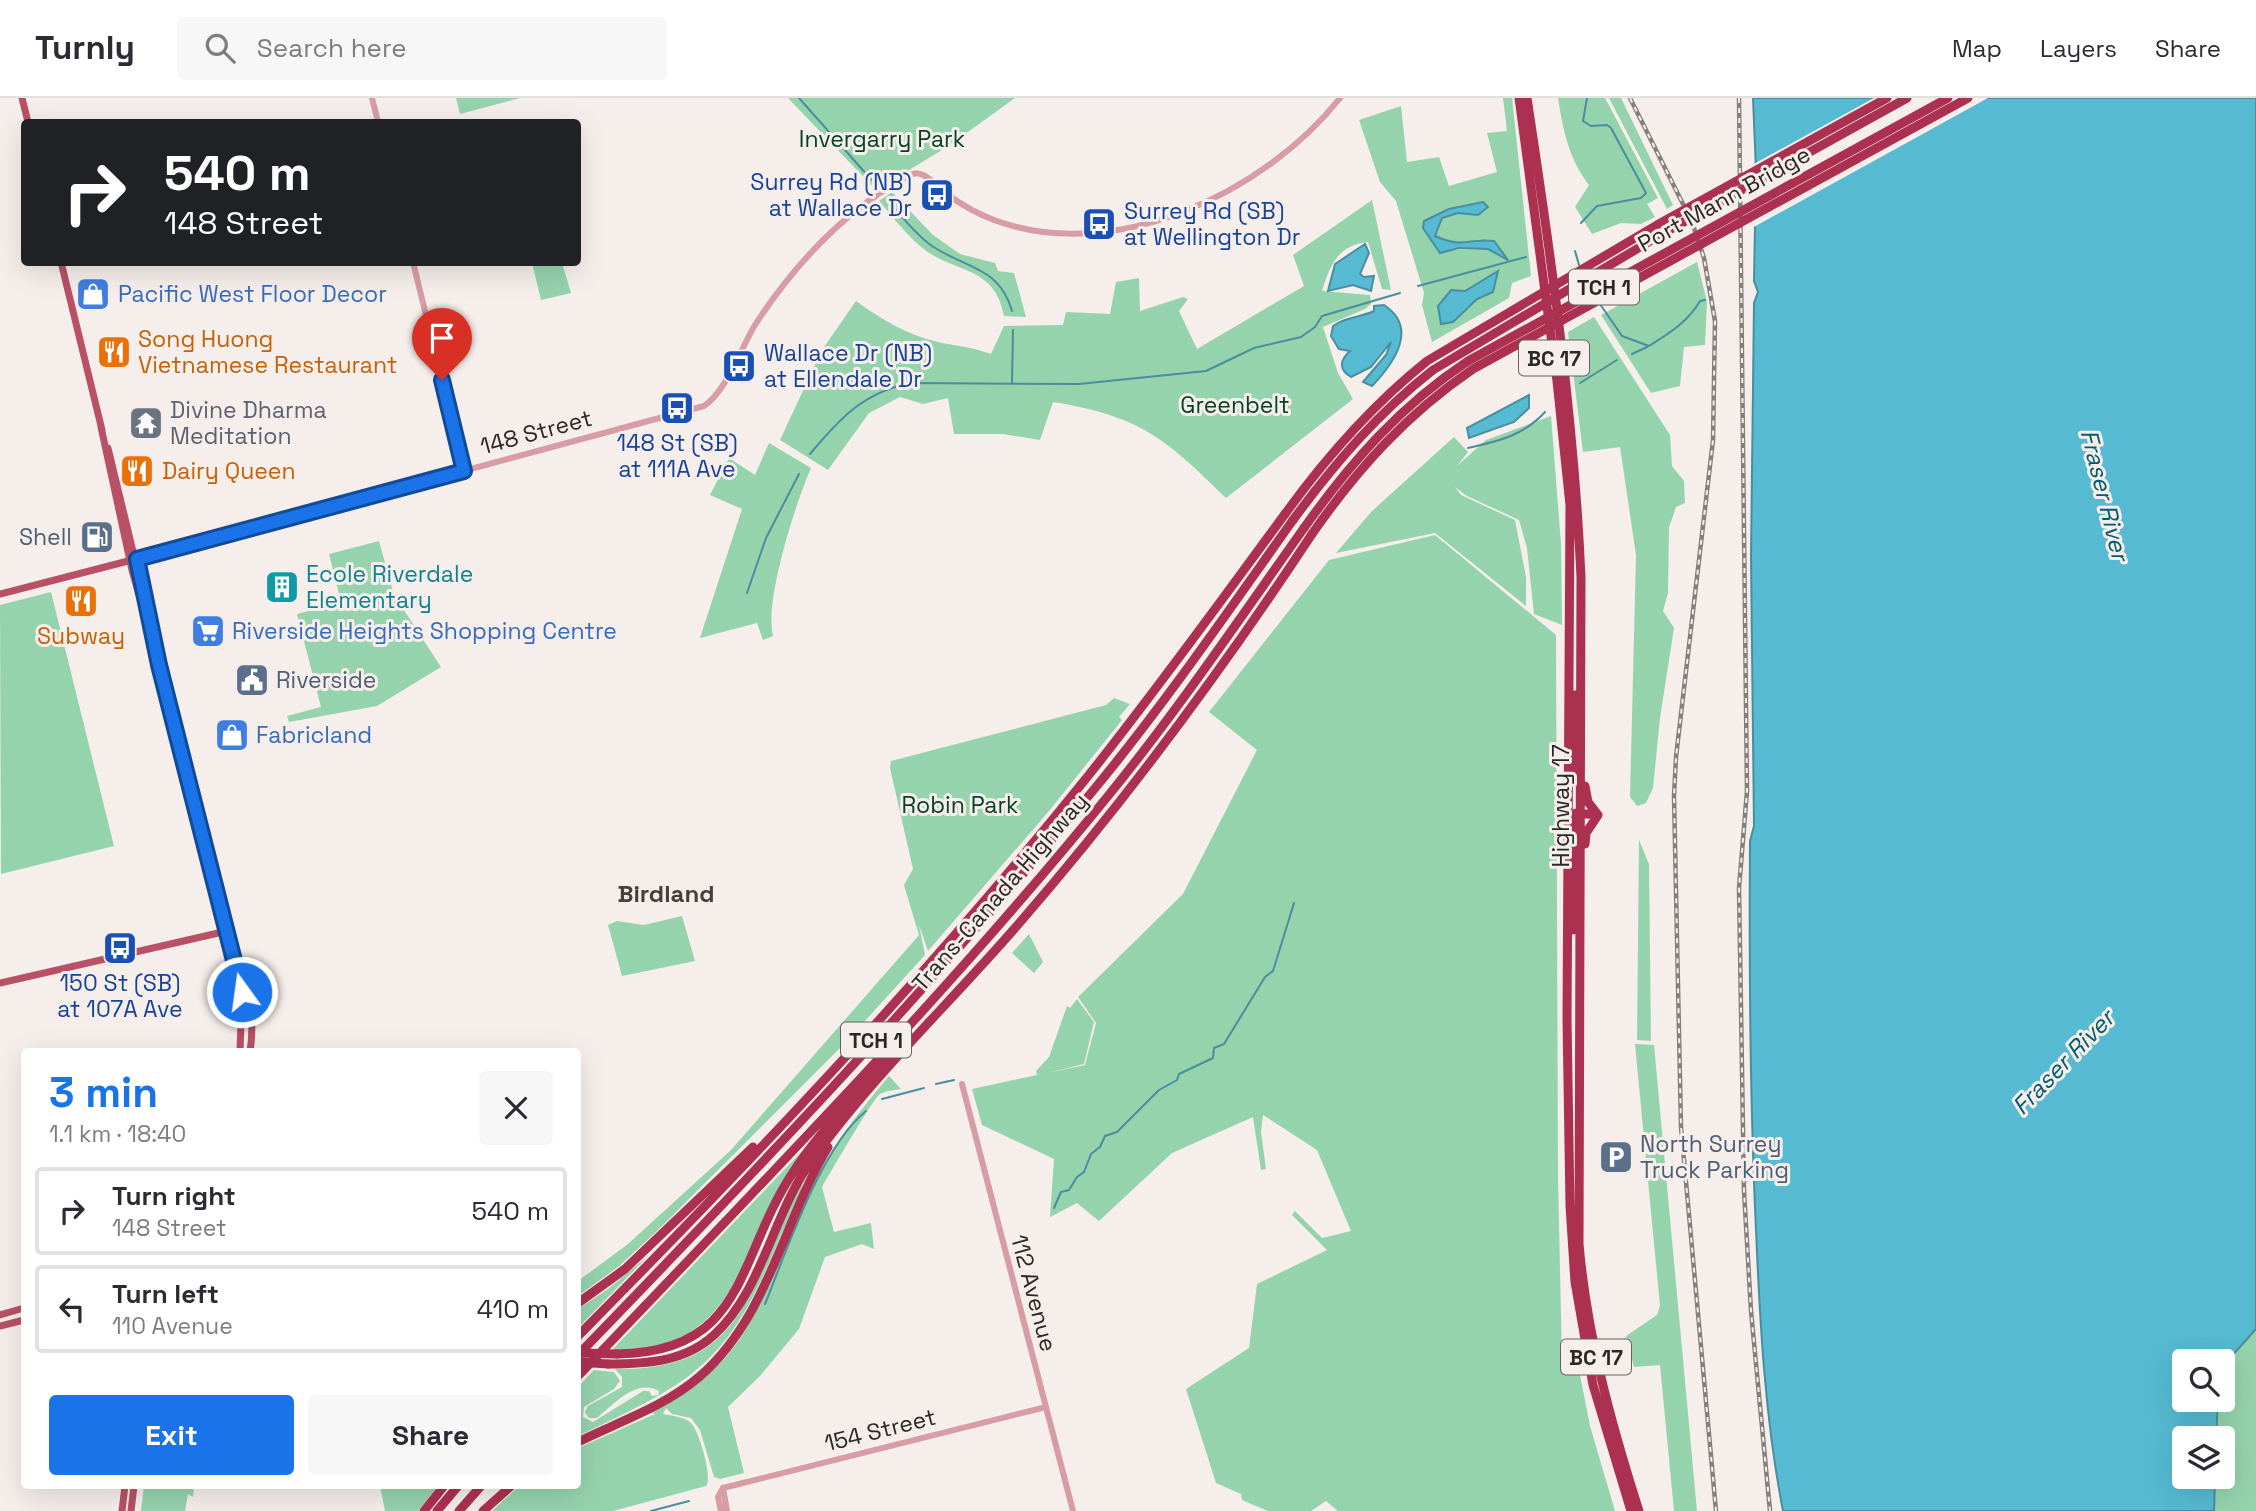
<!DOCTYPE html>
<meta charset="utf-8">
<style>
:root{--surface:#fff;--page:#f7f7f7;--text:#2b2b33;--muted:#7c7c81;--line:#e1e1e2;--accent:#1a73e8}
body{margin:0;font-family:"Space Grotesk",sans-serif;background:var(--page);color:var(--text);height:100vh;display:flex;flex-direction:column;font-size:26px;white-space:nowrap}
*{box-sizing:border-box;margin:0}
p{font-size:23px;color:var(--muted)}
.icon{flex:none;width:38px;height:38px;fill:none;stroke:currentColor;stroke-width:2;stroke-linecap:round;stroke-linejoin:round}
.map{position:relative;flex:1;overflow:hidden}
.drawer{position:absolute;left:21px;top:950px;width:560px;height:441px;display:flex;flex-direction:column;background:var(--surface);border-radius:7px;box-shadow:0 7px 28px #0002}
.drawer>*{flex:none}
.guide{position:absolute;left:21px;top:21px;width:560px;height:147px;border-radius:7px;box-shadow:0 7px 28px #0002;background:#202124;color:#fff;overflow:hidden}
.controls{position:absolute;left:2172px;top:1251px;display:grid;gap:14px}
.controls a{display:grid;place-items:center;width:63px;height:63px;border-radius:7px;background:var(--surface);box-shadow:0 7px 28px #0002;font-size:35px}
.pin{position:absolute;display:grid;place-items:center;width:60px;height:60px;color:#fff;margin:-72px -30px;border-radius:50% 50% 50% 0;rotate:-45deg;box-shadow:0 0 7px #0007}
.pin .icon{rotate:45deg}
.me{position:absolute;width:77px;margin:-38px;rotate:346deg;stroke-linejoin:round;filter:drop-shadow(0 0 5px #0008)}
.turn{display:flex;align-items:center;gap:24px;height:147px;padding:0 28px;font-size:32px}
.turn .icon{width:91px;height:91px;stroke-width:2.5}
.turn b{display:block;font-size:49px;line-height:60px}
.round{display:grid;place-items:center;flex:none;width:74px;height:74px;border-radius:7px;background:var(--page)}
.headline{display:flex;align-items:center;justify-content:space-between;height:119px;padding:0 28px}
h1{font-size:42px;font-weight:700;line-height:52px;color:var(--accent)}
.button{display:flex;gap:14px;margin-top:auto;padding:14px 28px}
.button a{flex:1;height:80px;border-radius:7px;background:var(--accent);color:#fff;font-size:28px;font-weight:700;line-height:80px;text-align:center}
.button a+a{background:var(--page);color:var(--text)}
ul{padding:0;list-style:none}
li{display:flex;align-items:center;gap:21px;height:88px;margin:0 14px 10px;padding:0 14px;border:4px solid var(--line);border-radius:7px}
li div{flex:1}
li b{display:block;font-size:26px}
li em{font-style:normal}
header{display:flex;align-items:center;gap:42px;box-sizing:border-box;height:98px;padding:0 35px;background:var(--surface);border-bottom:2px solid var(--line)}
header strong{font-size:33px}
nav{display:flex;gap:38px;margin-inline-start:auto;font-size:24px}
.search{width:490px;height:63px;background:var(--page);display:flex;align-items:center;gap:18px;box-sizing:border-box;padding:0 24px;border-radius:7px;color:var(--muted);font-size:26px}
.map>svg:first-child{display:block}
.green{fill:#95d3ad;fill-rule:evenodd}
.water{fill:#56bad2;stroke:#498e9e;stroke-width:2}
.pier{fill:#f5eeea}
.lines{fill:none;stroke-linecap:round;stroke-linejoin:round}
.stream{stroke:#498e9e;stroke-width:2}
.minor{stroke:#d79ca4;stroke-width:6}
.major{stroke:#b95166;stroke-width:7}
.highway{stroke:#ac3150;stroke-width:9}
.rail-casing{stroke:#847f7c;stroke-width:4.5}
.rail{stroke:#f5eeea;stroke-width:2;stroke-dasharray:5;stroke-linecap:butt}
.highway-bridge{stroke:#ac3150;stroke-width:9}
.route-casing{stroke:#114b97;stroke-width:18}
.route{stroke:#1a73e8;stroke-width:12}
.labels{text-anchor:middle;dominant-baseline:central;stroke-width:6;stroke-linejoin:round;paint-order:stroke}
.shield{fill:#f5eeea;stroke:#676361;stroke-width:2}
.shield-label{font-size:21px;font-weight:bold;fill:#2a2826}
.park-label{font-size:23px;fill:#044225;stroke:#f5eeea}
.transit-label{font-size:23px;fill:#164399;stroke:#f5eeea;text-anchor:start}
.street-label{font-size:23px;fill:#2a2826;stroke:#f5eeea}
.shop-label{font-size:23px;fill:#366cbe;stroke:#f5eeea;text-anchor:start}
.food-label{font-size:23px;fill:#c56008;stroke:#f5eeea;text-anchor:start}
.worship-label{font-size:23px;fill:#5b616d;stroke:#f5eeea;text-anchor:start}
.service-label{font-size:23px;fill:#4e5e75;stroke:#f5eeea;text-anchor:start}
.culture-label{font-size:23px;fill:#0d838f;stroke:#f5eeea;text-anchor:start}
.water-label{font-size:24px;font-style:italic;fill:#005c6d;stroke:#f5eeea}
.neighbourhood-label{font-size:24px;font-weight:bold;fill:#443e3c;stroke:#f5eeea}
</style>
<header>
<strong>Turnly</strong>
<div class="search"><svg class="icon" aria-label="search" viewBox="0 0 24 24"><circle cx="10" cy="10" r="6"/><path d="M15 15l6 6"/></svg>Search here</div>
<nav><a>Map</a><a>Layers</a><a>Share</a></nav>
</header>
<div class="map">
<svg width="2256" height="1413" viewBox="0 0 2256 1413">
<rect width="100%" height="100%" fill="#f5eeea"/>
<path class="green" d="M456 0H520L460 16Z
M788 0H1015L947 49 876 92Z
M1503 0H1512L1531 178 1512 185 1509 200 1432 244 1422 207 1424 195 1396 103 1380 84 1359 22 1401 8 1407 64 1439 59 1449 88 1497 74 1487 35 1507 33ZM1453 110 1478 117 1458 115 1442 120 1435 139 1455 147 1480 141 1488 151 1447 152 1423 130 1424 123Z
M1558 0H1605L1658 100 1647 106 1655 119 1641 126 1621 125 1592 136 1575 109 1589 87C1569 61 1563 32 1558 0Z
M1609 0H1621L1673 107 1667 111Z
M892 94 933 137 960 156 995 165 998 173 1014 175 1026 219 1004 218C995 166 952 176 920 148 905 135 892 118 879 103Z
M1372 102 1391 192 1382 191 1368 144C1338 147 1330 167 1322 193L1370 197 1371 206 1365 211 1323 229 1338 275 1353 301 1226 400C1165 340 1140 318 1053 304L1040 342 1003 336H954L948 300 923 306 900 299 869 315 828 372 780 342 822 252 856 203C881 221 907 237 938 244 956 248 973 249 991 256L1004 228 1063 227 1066 214 1110 216 1116 184 1139 180 1140 213 1183 199 1188 201 1179 213 1197 251 1304 188 1293 157Z
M1697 164 1707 204 1705 247 1684 249 1680 288 1651 295 1601 217Z
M532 165H562L571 195 541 202Z
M1594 219 1670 337 1672 368 1684 383 1685 405 1676 409 1669 429 1668 495 1663 513 1674 530 1660 620 1653 690 1646 705 1637 708 1630 699 1636 457 1620 349 1583 354 1568 234Z
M1551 318 1561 446 1562 527 1534 516 1527 450 1519 422 1467 398 1455 389 1461 397 1515 422 1526 479V508L1435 435 1336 455 1372 413 1454 339 1468 354 1457 368 1486 342Z
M769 345 811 370C796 404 764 503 773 538L763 542 757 525 700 540 742 411 710 397 729 360 755 377Z
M1435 437 1556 537 1558 1080 1562 1263H1568L1580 1277 1590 1328 1615 1413H1338L1326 1403 1311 1413H1268L1242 1402 1241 1396 1216 1385 1186 1291 1249 1250 1257 1186 1327 1152 1292 1117 1295 1113 1322 1140 1351 1133 1317 1052 1263 1017 1261 1034 1266 1071 1261 1072 1253 1019 1172 1055 1099 1123 1077 1105 1050 1119 1054 1061 982 1027 972 991 1037 977 1036 973 1049 959 1067 908 1070 910 1077 901 1094 924 1084 966 1047 975 1085 967 1096 925 1078 899 1183 796 1257 652 1209 614 1329 462Z
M379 443 394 497 441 569 377 608 289 624 287 618 321 609 297 516 341 504 329 456Z
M51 494 114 748 1 776 0 507Z
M1114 600 1130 606 1119 619 1122 622 1049 713 928 853 919 827 925 857 843 947 656 1134 618 1169 578 1198V1183L628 1146 731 1052 919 837 904 787 913 771 890 670 891 663 1106 607Z
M1639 742 1649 766 1651 943 1637 942Z
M682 818 695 863 622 878 608 827 617 823 644 827Z
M1029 836 1043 864 1034 875 1012 855Z
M1635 946 1654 947 1697 1413H1674L1660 1267 1634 1269 1626 1238 1657 1217 1660 1208Z
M889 978 901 991C895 992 885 993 880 996 874 999 829 1077 822 1089L834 1134 871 1125 874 1151 862 1146 825 1159 799 1231 760 1278 728 1309 744 1375 720 1381 714 1379 700 1332 691 1320 672 1316 666 1310 663 1316C669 1317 684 1319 690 1324 699 1331 713 1380 706 1388L613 1413H492L519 1388H578V1350L655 1316 650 1314C763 1258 756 1195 807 1096 829 1052 857 1016 889 978Z
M805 1050C800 1072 780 1099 768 1121 727 1198 713 1252 612 1252Z
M802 1085C803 1094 784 1130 779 1142 727 1267 696 1282 578 1338V1289L594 1272 614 1274 620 1283 614 1291 584 1309 583 1319 593 1324 643 1293H649L652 1298 658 1297 659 1293C636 1280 613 1307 597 1320H589L585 1314 588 1308 622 1289V1279L615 1271C713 1272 738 1231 772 1147 780 1126 792 1105 802 1085Z
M648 1158 578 1230V1211L608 1191Z
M2256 1231V1413H2214L2215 1379H2222V1340H2216L2218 1302H2222L2223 1268Z
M144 1388H194L193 1399 188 1396 185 1413H141Z
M380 1388H438L418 1413H385Z"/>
<path class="water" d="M1753 0H2256V1231L2223 1268 2222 1264H2184V1302H2218L2216 1340H2184V1379H2215L2214 1413H1783C1765 1321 1760 1226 1756 1132 1750 1002 1749 873 1750 743L1754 728 1751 458 1754 205 1758 194 1754 183 1756 73Z
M1483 104 1488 109 1478 117 1458 115 1442 120 1435 138C1464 151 1468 140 1494 143L1508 162 1488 151 1459 150 1440 155 1423 130 1424 123 1449 111Z
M1365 146 1369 155 1360 176 1364 179 1374 178 1371 193 1353 187 1328 193 1335 166Z
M1498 173 1493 194 1477 201 1453 224 1441 226 1438 208 1451 192 1465 193Z
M1384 207C1419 230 1394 265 1372 288L1363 284 1386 257 1391 244 1371 269 1351 279C1338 271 1340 262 1350 253L1339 251 1331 238 1333 228C1346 218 1360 220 1374 213V208Z
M1529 297V310L1514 324 1469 340 1467 330Z"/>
<path class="pier" d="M1874 0H1988L1752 130V67Z"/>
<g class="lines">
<path class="stream" d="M799 0 876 87
M890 106C903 119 916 137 932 148 966 171 999 168 1012 213
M1581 125 1597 108 1641 100 1646 95 1611 30 1607 27 1591 28 1583 23 1587 0
M1575 153 1579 167
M1418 188 1526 159
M1600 206 1622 238 1649 248C1668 236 1688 224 1700 203L1705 202
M1632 256 1647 249
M1580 285 1617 262
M1012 286 1013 232
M1468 350C1499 343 1523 338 1545 314
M810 356C840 320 863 295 910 285L1079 286 1206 273 1254 250 1301 239 1315 229 1322 218 1400 195
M747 495 766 440 799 376
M936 986 954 982
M882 1001 924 990
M1054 1110 1061 1094 1069 1092 1077 1079 1084 1074 1091 1056 1100 1049 1105 1038 1117 1034 1159 992 1177 982 1179 976 1213 960 1214 950 1224 946 1265 879 1273 873 1294 805
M765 1206C787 1152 821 1049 866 1013
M651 1413 689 1403"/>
<path class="minor" d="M372 0 378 24
M413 164 464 373
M137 461 704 308C726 294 741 250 755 227 793 168 849 107 913 76 917 75 918 75 923 77 932 81 940 91 948 97 962 107 978 116 994 122 1114 167 1265 95 1340 0
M962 986 1073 1413
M723 1390 1046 1309
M723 1390 727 1413
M721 1413 718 1399 723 1390"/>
<path class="major" d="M22 0 28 24
M61 164 102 332
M101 329 132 472 163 582 242 894C254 911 253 934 250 954
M108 350 157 553
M0 496 132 462
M0 885 227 833
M240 954 242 894
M0 1217 24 1210
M0 1228 24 1222
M122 1413 125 1388
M131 1413 134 1388"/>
<path class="highway" d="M1519 0 1557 283 1570 407 1567 921 1570 1108 1575 1184 1593 1287 1631 1413
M1527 0C1551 158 1574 319 1581 479L1579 1146C1587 1238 1611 1325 1639 1413
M1574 684 1575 597
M1585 688 1588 704 1598 717
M1576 715 1598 717
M1585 746 1586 735 1598 717
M1573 832 1575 720
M578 1205 625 1171 753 1049
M578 1238C755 1059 930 875 1088 678 1156 593 1220 504 1285 416
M617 1256C747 1254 736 1161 792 1076 819 1034 855 999 886 960
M578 1257C756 1073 933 887 1096 689 1166 604 1229 512 1293 422
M608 1266C646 1266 685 1264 714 1237 762 1194 773 1115 812 1062 872 979 948 907 1015 830 1124 705 1221 574 1312 436
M578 1278C759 1088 943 901 1108 698 1178 612 1240 520 1304 430
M578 1344C618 1324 664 1309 699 1279 768 1220 783 1124 828 1049
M424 1413 444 1388
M437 1413 458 1388
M459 1413 481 1388
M483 1413 511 1388"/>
<g class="rail-casing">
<path id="rail" d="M1630 0 1692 124 1704 160 1715 223 1713 342 1676 659 1674 698 1681 1029 1716 1413
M1739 0 1747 693 1739 790 1744 1093 1751 1213 1770 1413"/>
</g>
<use href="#rail" class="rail"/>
<path class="highway-bridge" d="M1285 416C1327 358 1371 308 1427 263L1657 127 1887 0
M1293 422C1335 365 1378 315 1433 272L1662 136 1907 0
M1304 430C1351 364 1400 308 1468 263L1948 0
M1312 436C1358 370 1407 316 1473 271L1968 0
M578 1255 617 1256
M578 1264 608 1266"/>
</g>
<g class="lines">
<g class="route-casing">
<path id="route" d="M242 894 159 567 137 461 464 373 442 282"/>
</g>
<use href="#route" class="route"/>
</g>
<defs>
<g id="bus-square" transform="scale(1.75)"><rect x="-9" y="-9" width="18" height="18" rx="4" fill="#1a4fb4" stroke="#f5eeea"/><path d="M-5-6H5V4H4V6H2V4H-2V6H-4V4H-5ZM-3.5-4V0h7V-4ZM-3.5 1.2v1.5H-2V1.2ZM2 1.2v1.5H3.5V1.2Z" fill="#fff"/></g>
<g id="shop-square" transform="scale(1.75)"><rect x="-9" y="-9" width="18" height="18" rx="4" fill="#3f7fe0" stroke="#f5eeea"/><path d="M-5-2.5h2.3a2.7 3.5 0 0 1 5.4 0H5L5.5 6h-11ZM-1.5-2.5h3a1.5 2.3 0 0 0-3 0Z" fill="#fff"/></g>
<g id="restaurant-square" transform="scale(1.75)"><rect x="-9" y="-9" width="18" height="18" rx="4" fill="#e8710a" stroke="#f5eeea"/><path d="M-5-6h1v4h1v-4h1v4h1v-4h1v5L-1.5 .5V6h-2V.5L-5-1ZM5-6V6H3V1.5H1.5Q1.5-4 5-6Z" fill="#fff"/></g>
<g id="temple-square" transform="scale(1.75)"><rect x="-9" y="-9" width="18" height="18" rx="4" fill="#6b7280" stroke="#f5eeea"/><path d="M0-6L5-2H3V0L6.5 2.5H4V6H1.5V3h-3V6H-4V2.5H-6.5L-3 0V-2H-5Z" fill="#fff"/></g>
<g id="fuel-square" transform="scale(1.75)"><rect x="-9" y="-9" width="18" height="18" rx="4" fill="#5c6f8a" stroke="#f5eeea"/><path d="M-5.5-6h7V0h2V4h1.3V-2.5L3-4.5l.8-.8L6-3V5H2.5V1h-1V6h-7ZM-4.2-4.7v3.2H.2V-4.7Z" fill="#fff"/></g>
<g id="building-square" transform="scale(1.75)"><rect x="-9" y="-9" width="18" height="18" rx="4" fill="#0f9aa8" stroke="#f5eeea"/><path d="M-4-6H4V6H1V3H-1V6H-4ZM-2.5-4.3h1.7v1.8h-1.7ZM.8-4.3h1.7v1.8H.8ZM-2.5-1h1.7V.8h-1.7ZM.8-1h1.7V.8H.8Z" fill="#fff"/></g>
<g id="supermarket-square" transform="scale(1.75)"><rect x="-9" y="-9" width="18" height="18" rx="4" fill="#3f7fe0" stroke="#f5eeea"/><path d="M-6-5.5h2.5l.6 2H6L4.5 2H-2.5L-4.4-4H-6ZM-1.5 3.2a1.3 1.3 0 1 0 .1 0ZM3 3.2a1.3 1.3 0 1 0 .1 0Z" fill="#fff"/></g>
<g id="civic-square" transform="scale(1.75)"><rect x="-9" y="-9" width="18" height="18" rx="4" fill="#5c6f8a" stroke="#f5eeea"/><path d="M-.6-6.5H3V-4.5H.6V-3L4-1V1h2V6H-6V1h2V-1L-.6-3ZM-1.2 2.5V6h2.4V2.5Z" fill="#fff"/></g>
<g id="parking-square" transform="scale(1.75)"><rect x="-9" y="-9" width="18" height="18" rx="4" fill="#5c6f8a" stroke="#f5eeea"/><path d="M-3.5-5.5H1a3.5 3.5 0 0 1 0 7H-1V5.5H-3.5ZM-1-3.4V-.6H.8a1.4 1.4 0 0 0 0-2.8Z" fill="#fff"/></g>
</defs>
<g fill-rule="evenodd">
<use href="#bus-square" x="937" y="97"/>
<use href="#bus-square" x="1099" y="126"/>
<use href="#shop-square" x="93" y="196"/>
<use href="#restaurant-square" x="114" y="254"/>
<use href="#bus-square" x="739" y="268"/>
<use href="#bus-square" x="677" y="310"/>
<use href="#temple-square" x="146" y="325"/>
<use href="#restaurant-square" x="137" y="373"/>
<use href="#fuel-square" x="97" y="439"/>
<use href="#building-square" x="282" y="489"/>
<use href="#restaurant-square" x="81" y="503"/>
<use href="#supermarket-square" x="208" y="533"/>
<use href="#civic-square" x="252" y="582"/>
<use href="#shop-square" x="232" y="637"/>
<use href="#bus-square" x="120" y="850"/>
<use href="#parking-square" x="1616" y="1059"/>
</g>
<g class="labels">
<g class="shield">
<rect x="1569" y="171.5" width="70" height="35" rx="5"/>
<rect x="1519" y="242.5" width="70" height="35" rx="5"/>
<rect x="841" y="924.5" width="70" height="35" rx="5"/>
<rect x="1561" y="1241.5" width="70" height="35" rx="5"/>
</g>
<g class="shield-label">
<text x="1604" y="189">TCH 1</text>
<text x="1554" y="260">BC 17</text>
<text x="876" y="942">TCH 1</text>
<text x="1596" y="1259">BC 17</text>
</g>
<g class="park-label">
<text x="882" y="41">Invergarry Park</text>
<text x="1235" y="307">Greenbelt</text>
<text x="960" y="707">Robin Park</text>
</g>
<g class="transit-label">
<text x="912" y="84" text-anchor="end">Surrey Rd (NB)<tspan x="912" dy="26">at Wallace Dr</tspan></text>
<text x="1124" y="113">Surrey Rd (SB)<tspan x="1124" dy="26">at Wellington Dr</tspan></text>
<text x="764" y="255">Wallace Dr (NB)<tspan x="764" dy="26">at Ellendale Dr</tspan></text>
<text x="677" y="345" text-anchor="middle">148 St (SB)<tspan x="677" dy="26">at 111A Ave</tspan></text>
<text x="120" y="885" text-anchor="middle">150 St (SB)<tspan x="120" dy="26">at 107A Ave</tspan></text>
</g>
<g class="street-label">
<text transform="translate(1724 101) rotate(-29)">Port Mann Bridge</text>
<text transform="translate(536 334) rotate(-15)">148 Street</text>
<text transform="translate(1561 708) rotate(-90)">Highway 17</text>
<text transform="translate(1000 794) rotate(-49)">Trans-Canada Highway</text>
<text transform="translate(1034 1195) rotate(75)">112 Avenue</text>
<text transform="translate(880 1332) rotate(-14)">154 Street</text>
</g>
<g class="shop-label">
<text x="118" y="196">Pacific West Floor Decor</text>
<text x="232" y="533">Riverside Heights Shopping Centre</text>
<text x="256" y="637">Fabricland</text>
</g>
<g class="food-label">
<text x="138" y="241">Song Huong<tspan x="138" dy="26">Vietnamese Restaurant</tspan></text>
<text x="162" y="373">Dairy Queen</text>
<text x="81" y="538" text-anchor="middle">Subway</text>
</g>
<g class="worship-label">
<text x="170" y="312">Divine Dharma<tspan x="170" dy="26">Meditation</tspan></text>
</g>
<g class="service-label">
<text x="72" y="439" text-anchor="end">Shell</text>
<text x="276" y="582">Riverside</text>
<text x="1640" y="1046">North Surrey<tspan x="1640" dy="26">Truck Parking</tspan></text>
</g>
<g class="culture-label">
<text x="306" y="476">Ecole Riverdale<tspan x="306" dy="26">Elementary</tspan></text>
</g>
<g class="water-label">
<text transform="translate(2105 397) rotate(76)">Fraser River</text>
<text transform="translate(2063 964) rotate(-46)">Fraser River</text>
</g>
<g class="neighbourhood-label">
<text x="666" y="795">Birdland</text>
</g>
</g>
</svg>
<div class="controls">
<a><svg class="icon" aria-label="search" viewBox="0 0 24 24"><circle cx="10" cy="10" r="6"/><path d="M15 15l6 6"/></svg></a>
<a><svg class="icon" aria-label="layers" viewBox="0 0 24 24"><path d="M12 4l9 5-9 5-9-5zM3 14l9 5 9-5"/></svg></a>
</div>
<div class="pin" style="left:442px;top:282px;background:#d93025"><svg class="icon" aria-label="arrive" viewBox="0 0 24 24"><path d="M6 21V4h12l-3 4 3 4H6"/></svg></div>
<svg class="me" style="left:242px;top:894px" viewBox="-20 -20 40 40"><circle r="17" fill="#1a73e8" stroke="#fff" stroke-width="3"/><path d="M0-11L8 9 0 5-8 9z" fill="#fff"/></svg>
<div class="guide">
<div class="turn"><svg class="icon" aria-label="right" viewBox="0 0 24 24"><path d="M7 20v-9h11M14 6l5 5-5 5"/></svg><div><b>540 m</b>148 Street</div></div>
</div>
<section class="drawer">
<div class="headline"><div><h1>3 min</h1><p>1.1 km · 18:40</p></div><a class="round"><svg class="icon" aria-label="close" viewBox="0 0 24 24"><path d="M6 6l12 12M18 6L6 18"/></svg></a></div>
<ul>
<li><svg class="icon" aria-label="right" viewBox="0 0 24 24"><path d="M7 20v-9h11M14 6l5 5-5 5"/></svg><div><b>Turn right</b><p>148 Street</p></div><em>540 m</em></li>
<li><svg class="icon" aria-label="left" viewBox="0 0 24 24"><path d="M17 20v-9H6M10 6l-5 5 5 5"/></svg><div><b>Turn left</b><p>110 Avenue</p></div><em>410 m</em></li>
</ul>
<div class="button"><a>Exit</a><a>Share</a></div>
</section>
</div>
